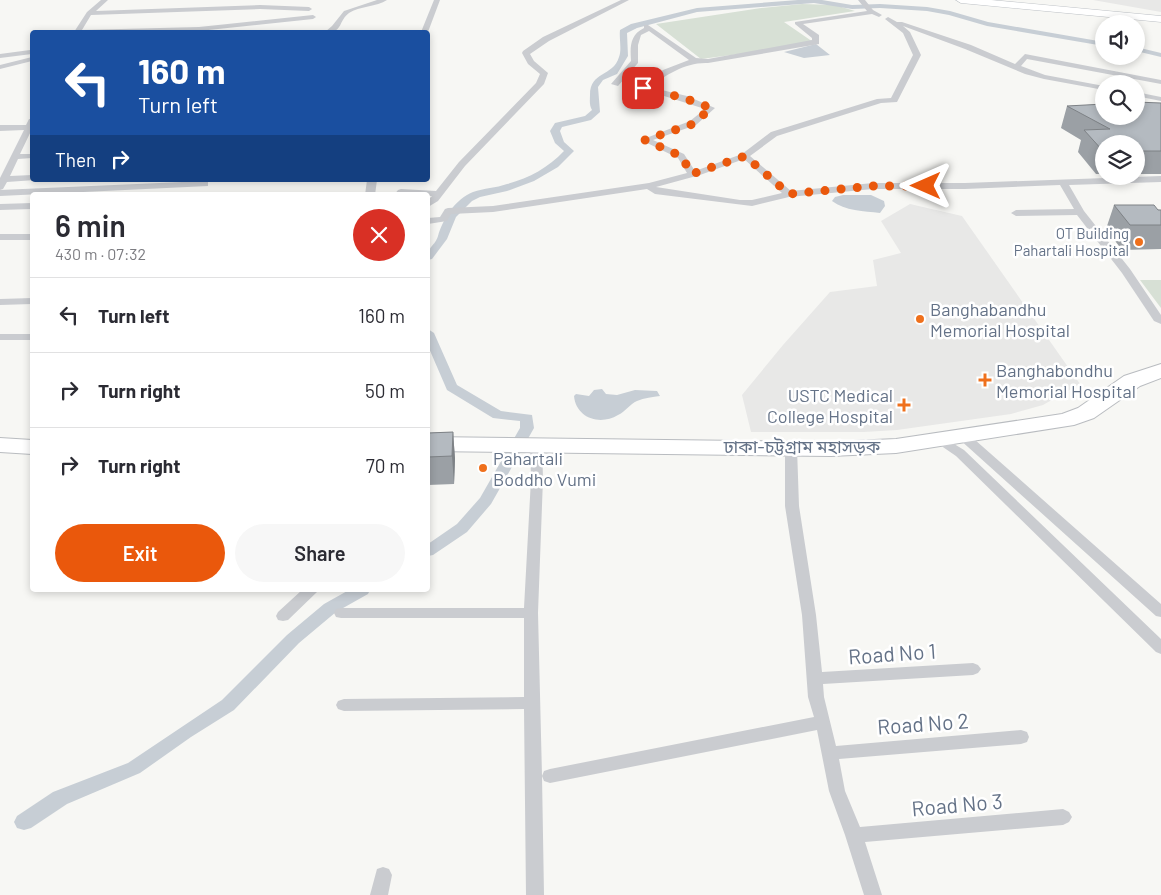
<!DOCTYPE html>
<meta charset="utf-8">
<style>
:root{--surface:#fff;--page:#f7f7f7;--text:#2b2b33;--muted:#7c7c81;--line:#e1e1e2;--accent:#ea580c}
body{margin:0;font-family:Barlow,"Noto Sans Bengali",sans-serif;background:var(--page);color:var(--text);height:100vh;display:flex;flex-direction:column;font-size:19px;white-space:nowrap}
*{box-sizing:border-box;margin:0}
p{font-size:16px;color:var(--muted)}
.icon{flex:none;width:28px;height:28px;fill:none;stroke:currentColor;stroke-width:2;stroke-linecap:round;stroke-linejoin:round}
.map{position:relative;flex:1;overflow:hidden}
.side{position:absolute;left:30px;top:192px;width:400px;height:400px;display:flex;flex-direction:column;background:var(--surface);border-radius:5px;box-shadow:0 2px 8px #0003}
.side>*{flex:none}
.banner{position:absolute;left:30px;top:30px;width:400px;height:152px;border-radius:5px;box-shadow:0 2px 8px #0003;background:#1a4fa0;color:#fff;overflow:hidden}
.fabs{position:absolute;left:1095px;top:15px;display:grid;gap:10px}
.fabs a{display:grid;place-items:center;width:50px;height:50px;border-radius:50%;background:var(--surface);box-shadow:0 2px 8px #0003;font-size:25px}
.pin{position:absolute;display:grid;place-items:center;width:42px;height:42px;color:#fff;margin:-21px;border-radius:10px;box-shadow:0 2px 8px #0006}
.me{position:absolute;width:55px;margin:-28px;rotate:270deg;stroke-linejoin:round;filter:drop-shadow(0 0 4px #0008)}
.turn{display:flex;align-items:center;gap:18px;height:105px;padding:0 25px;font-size:22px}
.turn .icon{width:65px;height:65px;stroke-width:2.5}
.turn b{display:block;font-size:35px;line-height:42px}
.then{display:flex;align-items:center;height:48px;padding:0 25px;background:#0003;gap:10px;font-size:19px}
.round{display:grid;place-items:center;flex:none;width:52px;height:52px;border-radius:26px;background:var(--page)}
.headline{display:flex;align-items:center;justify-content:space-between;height:85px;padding:0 25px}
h1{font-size:30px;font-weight:600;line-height:38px}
.button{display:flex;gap:10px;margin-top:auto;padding:10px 25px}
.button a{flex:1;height:58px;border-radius:30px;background:var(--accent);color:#fff;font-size:20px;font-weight:600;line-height:58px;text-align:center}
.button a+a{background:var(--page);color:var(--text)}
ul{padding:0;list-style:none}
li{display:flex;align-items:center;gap:15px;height:75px;padding:0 25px;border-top:1px solid var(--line)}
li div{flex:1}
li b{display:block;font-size:19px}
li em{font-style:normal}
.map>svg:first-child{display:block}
.built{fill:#e8e8e7}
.green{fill:#d7e0d5}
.water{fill:#c7ced5}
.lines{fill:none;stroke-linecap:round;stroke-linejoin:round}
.canal{fill:#c7ced5;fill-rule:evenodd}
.secondary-casing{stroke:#bbbfc4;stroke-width:1}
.highway-casing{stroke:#b9bcc0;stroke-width:2}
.street{fill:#caccd0;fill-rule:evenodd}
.secondary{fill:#fff;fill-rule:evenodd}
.highway{fill:#fff;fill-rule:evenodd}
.wall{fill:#9ba0a5}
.shaded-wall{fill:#7e8286}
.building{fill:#b4bac0;stroke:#7e8286}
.route{stroke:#ea580c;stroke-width:9;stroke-dasharray:0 16.2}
.poi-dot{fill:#ef701c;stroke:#fff;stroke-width:2}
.labels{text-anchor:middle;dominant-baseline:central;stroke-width:5;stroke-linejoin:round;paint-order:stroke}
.far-poi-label{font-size:15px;fill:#647287;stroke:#fff;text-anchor:end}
.poi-label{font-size:18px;fill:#647287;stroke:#fff;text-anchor:start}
.street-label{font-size:18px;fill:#647287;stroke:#fff}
.near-street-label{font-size:21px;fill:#647287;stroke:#fff}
</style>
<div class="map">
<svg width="1161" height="895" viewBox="0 0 1161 895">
<rect width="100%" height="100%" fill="#f7f7f4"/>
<path class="built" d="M1093 0H1161V12Z
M910 204 962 216 1080 384 1043 405 1011 414 897 430 864 432H751L742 395 783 345 830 292 877 286 873 260 901 253 881 221Z"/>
<path class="green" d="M802 4 835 5 855 11 784 22 816 44 701 59 656 24 761 8Z
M1140 280H1161V308Z"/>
<path class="water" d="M816 44 830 55 804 58 784 52Z
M843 195H871L884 201 885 206 880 213C864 211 845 211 832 201L835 197Z
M602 389 606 394 617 395 635 390 657 391 660 396C653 397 644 398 637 401 630 404 625 412 618 415 600 426 576 418 574 396L576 394 589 396 594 390Z"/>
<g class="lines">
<path class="canal" d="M798 0H822L852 5 880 4 927 7 950 11 988 22 1104 42V46L987 26 949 15 927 11 880 8 852 9 814 3 697 12 637 28 627 33 628 56 617 74 603 80 598 87 600 112 591 120 562 127 560 131 564 142 574 151 558 167 534 181 507 191 480 197 472 201 456 217 447 239 432 259 428 260C428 244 434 248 438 236 443 219 455 199 473 192 484 188 496 188 507 184 529 178 548 168 564 151L555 143 550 131 555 123 585 116 592 110C589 105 590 100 590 95 590 71 613 77 619 57 622 50 619 38 620 30L631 24 697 8Z
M1136 47 1161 53V57L1136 51Z
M428 329 434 333 457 385 501 411 532 415 534 428 491 504 467 532 433 555 428 556V544L457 524 480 498 520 428V421L493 418 447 390 428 346Z
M349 590H370L368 594 336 612 299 643 234 710 191 737 140 773 67 804 31 828 24 830 17 828 14 822 17 816 53 792 128 763 222 700 287 635 324 604Z"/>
<g class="secondary-casing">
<path id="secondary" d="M956 0H991L1161 16V22L961 3Z"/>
</g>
<g class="highway-casing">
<path id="highway" d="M1161 364V378L1140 386 1094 418 1074 425 896 453 831 456 428 451V437L831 442 896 439 1062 414 1078 408 1124 376Z
M0 438 32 440V454L0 452Z"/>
</g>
<path class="street" d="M101 0H108L96 11 260 5 309 7 312 9 309 11 260 9 91 15 82 30 199 27 313 15 316 17 313 19 199 31 74 32 87 12Z
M377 0H387C377 7 359 6 349 13 338 21 343 34 325 32L332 26 344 11Z
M434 0H440L428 32H421Z
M621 0H629L549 41 530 54 534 61 548 73 544 84 465 166 438 201 428 207V200L432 196 394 195 398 190 401 189 436 191 459 162 536 83 540 74 528 64 522 53 523 51 543 37Z
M858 0H865L873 10 882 15 879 17 872 14 803 24 819 35V44L708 63C685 62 667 75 649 87L687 96 715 108 696 125 653 140 684 154 695 171 742 154 771 132 877 99 891 98 913 55 903 33 885 19 888 17 897 22H902L971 45 1015 64 1025 54 1161 80V84L1027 59 1021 66 1045 75 1104 86V90L1044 79 1025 74 965 49 903 26 910 32 921 55 897 102 881 103 777 136 750 156 791 191 873 183H965L1161 176V182L1069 185 1084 211 1130 269 1161 315V324L1154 321 1122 273 1077 215 1016 216 1011 213 1016 210 1074 209 1060 185 965 189H873L789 197 752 206 655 194 647 189 493 212 451 214 447 221 428 224V218L440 217 445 209 448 208 493 206 649 183 687 173 678 158 641 140 690 121 705 109 639 88 663 70 689 60 649 31 641 35 638 45V63L618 86 611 84 631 61C630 46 630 35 644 28V25H648L696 58 708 59 812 40V38L795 24V22L867 11ZM744 159 782 193 752 200H740L656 187 700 175Z
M30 50H32V54L0 58V54Z
M32 57V61L0 69V65Z
M1136 92 1161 97V101L1136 96Z
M29 119H32V129L20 154H32V158L18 159 10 176 32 175V180H35L7 182 3 189 0 190V178L24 130 0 131V125H26Z
M367 180H377L375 195H365Z
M205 181 208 182V186L0 196V190Z
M32 203V209L0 210V204Z
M0 234H32V240H0Z
M32 298V304L0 305V299Z
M0 334H32V340H0Z
M962 431 966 432 1161 604V617L1156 616 958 438 956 435 958 432Z
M941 436 964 450 1161 639V654L1156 652 956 456 937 443 935 440Z
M536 441 542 445 543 479 538 613 542 776 544 771 550 769 814 717 808 697 802 615 785 506V448L791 444 797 448 799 506 816 615 822 672 973 663 978 665 981 669 978 673 973 675 823 684 824 697 836 746 1021 730 1027 732 1029 737 1027 742 1021 744 839 759 845 791 860 827 1063 809 1069 812 1072 817 1069 822 1063 825 865 842 882 895H864L845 835 829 791 817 730 550 783 544 781 542 776 544 895H526L524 709 344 711 338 709 336 705 338 701 344 699 524 697V618H341L336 617 334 613 336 609 341 608H524L531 479 530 445Z
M302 590H316L317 592 288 620 283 621 278 620 276 616 278 612Z
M383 867 389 869 392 875 388 895H370L377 869Z"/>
<use href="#secondary" class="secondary"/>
<use href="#highway" class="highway"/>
</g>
<path class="wall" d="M1161 103V174H1136V144H1104V174H1096L1078 152 1081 140 1061 128 1067 106Z
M1114 205 1161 210V249L1122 250 1106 229Z
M453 432 455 459 454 484 428 485V433Z"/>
<path class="shaded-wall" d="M453 432 455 459 454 484 452 456Z"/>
<path class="building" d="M1136 102 1161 103V151H1136V144H1104V151H1103L1084 130 1110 129 1067 106 1104 104V116H1136Z
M1114 205H1154L1158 210H1161V225H1130Z
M453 432 452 456 428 457V433Z"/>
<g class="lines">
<path class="route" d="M643 88 684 98 711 108 693 124 645 140 681 156 692 174 745 156 789 194 873 186H926"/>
</g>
<g class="poi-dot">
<circle cx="1139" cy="242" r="5"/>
<circle cx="920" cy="319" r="5"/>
<path d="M982.5 372.5h5v5h5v5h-5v5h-5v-5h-5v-5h5z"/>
<path d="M901.5 397.5h5v5h5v5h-5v5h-5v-5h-5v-5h5z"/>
<circle cx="483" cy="468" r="5"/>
</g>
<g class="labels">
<g class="far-poi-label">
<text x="1129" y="233">OT Building<tspan x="1129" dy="17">Pahartali Hospital</tspan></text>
</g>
<g class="poi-label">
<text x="930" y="309">Banghabandhu<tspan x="930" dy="21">Memorial Hospital</tspan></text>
<text x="996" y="370">Banghabondhu<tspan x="996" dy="21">Memorial Hospital</tspan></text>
<text x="893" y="395" text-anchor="end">USTC Medical<tspan x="893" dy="21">College Hospital</tspan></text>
<text x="493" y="458">Pahartali<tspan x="493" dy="21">Boddho Vumi</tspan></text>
</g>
<g class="street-label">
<text x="802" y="446">ঢাকা-চট্টগ্রাম মহাসড়ক</text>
</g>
<g class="near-street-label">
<text transform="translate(892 653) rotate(-4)">Road No 1</text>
<text transform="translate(923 723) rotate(-4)">Road No 2</text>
<text transform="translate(957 804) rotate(-5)">Road No 3</text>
</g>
</g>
</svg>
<div class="fabs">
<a><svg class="icon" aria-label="sound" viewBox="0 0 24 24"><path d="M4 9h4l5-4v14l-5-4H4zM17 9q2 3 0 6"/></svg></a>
<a><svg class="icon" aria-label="search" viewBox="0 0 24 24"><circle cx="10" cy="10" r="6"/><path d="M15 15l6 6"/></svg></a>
<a><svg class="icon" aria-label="layers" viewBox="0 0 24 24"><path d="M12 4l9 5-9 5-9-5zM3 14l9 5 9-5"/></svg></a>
</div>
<div class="pin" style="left:643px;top:88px;background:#d93025"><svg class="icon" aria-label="arrive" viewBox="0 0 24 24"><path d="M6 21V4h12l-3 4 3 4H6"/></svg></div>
<svg class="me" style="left:926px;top:186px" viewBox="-20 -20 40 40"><path d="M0-17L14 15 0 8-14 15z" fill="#ea580c" stroke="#fff" stroke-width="4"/></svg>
<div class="banner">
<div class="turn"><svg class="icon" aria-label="left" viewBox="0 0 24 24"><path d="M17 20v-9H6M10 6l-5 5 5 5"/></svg><div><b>160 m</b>Turn left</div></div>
<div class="then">Then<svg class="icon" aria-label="right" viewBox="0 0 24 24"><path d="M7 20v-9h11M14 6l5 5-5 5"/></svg></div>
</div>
<section class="side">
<div class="headline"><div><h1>6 min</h1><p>430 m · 07:32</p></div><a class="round" style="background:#d93025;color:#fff"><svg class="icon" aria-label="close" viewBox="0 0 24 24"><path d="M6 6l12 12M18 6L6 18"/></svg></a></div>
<ul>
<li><svg class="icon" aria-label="left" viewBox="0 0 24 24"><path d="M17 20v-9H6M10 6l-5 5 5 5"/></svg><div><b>Turn left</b></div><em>160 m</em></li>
<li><svg class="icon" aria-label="right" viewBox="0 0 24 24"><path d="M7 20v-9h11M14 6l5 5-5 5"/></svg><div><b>Turn right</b></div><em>50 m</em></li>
<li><svg class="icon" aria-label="right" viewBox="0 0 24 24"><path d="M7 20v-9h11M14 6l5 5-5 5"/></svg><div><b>Turn right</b></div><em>70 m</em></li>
</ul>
<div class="button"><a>Exit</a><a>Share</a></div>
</section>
</div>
